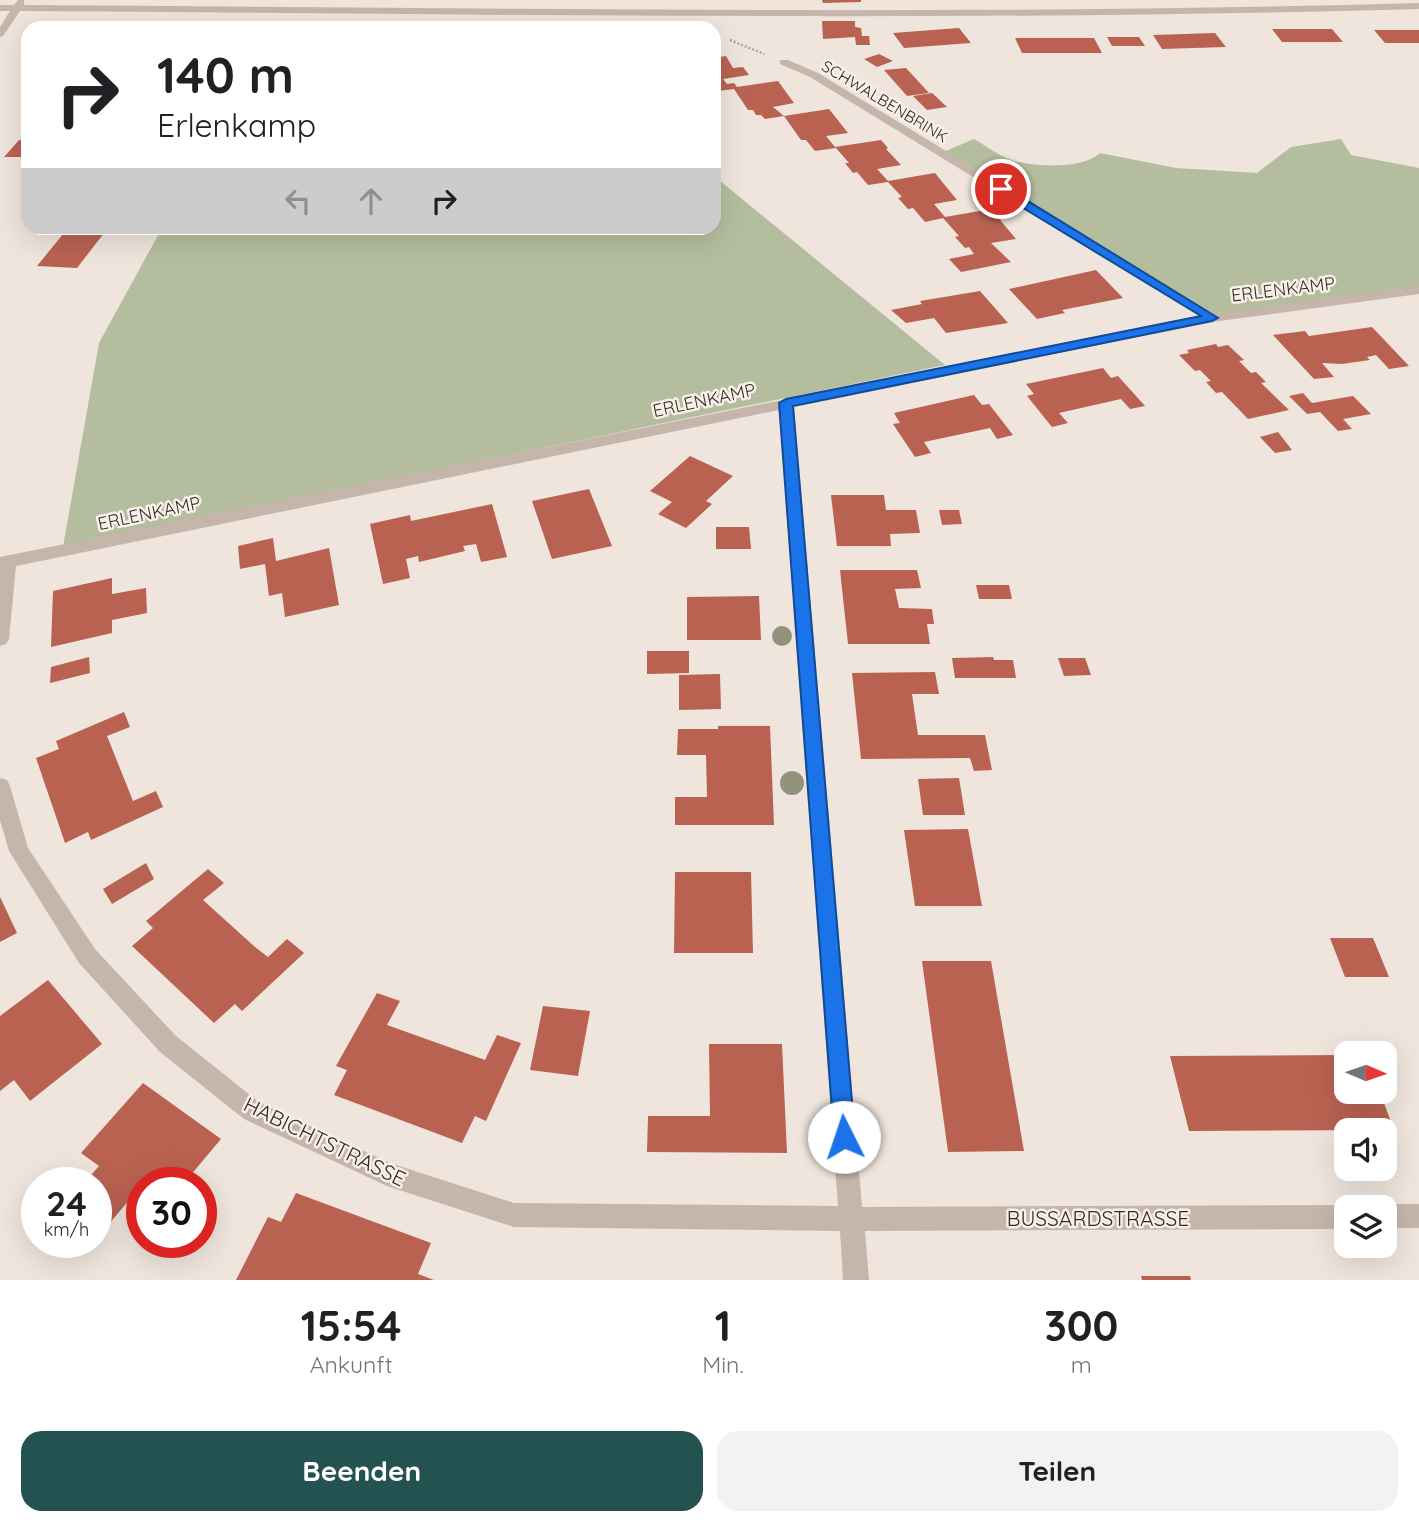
<!DOCTYPE html>
<html lang="de">
<style>
:root{--surface:#fff;--page:#f2f2f2;--text:#202124;--muted:#757577;--accent:#235251}
body{margin:0;font-family:Quicksand,sans-serif;background:var(--page);color:var(--text);height:100vh;display:flex;flex-direction:column;font-size:26px;white-space:nowrap}
*{box-sizing:border-box;margin:0}
p{font-size:23px;color:var(--muted)}
.icon{flex:none;width:38px;height:38px;fill:none;stroke:currentColor;stroke-width:2;stroke-linecap:round;stroke-linejoin:round}
.map{position:relative;height:1280px;overflow:hidden}
.panel{display:flex;flex-direction:column;background:var(--surface);flex:1}
.panel>*{flex:none}
.top-card{position:absolute;left:21px;top:21px;width:700px;height:214px;border-radius:21px;box-shadow:0 7px 28px #0002;background:#fff;color:var(--text);overflow:hidden}
.needle{width:46px;rotate:92deg}
.buttons{position:absolute;left:1334px;top:1041px;display:grid;gap:14px}
.buttons a{display:grid;place-items:center;width:63px;height:63px;border-radius:14px;background:var(--surface);box-shadow:0 7px 28px #0002;font-size:35px}
.speed{position:absolute;left:21px;top:1167px;display:flex;gap:14px;font-size:35px;font-weight:700;text-align:center}
.speed>*{display:grid;place-content:center;width:91px;height:91px;border-radius:50%;background:var(--surface);box-shadow:0 7px 28px #0002;line-height:1}
.speed small{font-size:18px;font-weight:400}
.speed .limit{border:10px solid #d22;background:#fff;color:#111}
.pin{position:absolute;display:grid;place-items:center;width:60px;height:60px;color:#fff;margin:-30px;border:4px solid #fff;border-radius:50%;box-shadow:0 2px 7px #0007}
.me{position:absolute;width:77px;margin:-38px;rotate:356deg;stroke-linejoin:round;filter:drop-shadow(0 0 5px #0008)}
.turn{display:flex;align-items:center;gap:24px;height:147px;padding:0 21px;font-size:32px}
.turn .icon{width:91px;height:91px;stroke-width:2.5}
.turn b{display:block;font-size:49px;line-height:60px}
.lanes{display:flex;align-items:center;height:66px;padding:0 21px;background:#0003;justify-content:center;gap:35px;direction:ltr}
.lanes .off{opacity:.35}
.eta{display:flex;justify-content:space-evenly;align-items:center;height:119px;text-align:center}
.eta b{font-size:42px;font-weight:700;line-height:49px}
.cta{display:flex;gap:14px;margin-top:auto;padding:14px 21px}
.cta a{flex:1;height:80px;border-radius:21px;background:var(--accent);color:#fff;font-size:28px;font-weight:700;line-height:80px;text-align:center}
.cta a+a{background:var(--page);color:var(--text)}
.map>svg:first-child{display:block}
.green{fill:#b5bd9f}
.building{fill:#b96252}
.lines{fill:none;stroke-linecap:round;stroke-linejoin:round}
.path{stroke:#b29f95;stroke-width:2.5;stroke-dasharray:2 2;stroke-linecap:butt}
.minor{fill:#c6b5aa;fill-rule:evenodd}
.tree{fill:#93937d}
.route{fill:#1a73e8;stroke:#114b97;stroke-width:2}
.labels{text-anchor:middle;dominant-baseline:central;stroke-width:5;stroke-linejoin:round;paint-order:stroke}
.far-street-label{font-size:16px;fill:#352c29;stroke:#f8f0e9}
.street-label{font-size:18px;fill:#352c29;stroke:#f8f0e9}
.near-street-label{font-size:21px;fill:#352c29;stroke:#f8f0e9}
</style>
<div class="map">
<svg width="1419" height="1280" viewBox="0 0 1419 1280">
<rect width="100%" height="100%" fill="#efe5dd"/>
<path class="green" d="M974 139C986 146 1001 157 1014 161 1037 167 1083 169 1100 153L1176 168 1257 173 1291 147 1341 139 1351 155 1419 168V288L1211 315 941 153Z
M714 176 945 365 63 547 99 343 162 228H714Z"/>
<path class="building" d="M822 0H861V2L823 3Z
M822 21H855V27L861 28 862 36H869L870 45H856L855 37 823 39Z
M959 28 971 43 904 48 893 33Z
M1272 29H1332L1343 42H1282Z
M1374 30H1419V43H1385Z
M1215 33 1226 47 1162 49 1153 35Z
M1107 37H1139L1145 46H1112Z
M1015 38H1094L1102 53H1022Z
M879 54 893 61 877 67 864 59Z
M726 56 733 68 743 67 749 75 723 79 727 84 734 83 737 87 778 81 794 103 773 107 784 116 765 119 761 115H756L753 110H748L734 89 718 91 714 85V58Z
M906 68 929 93 907 96 884 70Z
M932 93 947 107 927 110 913 96Z
M829 109 848 133 826 136 835 147 881 140 888 148 886 149 901 165 877 169 888 181 935 173 957 200 934 204 945 217 991 209 1016 239 991 243 1011 262 961 272 949 259 974 254 969 247 965 248 955 237 959 236 943 218 925 222 913 208 908 209 898 198 902 197 888 182 868 185 857 172 853 173 845 163H849L836 148 815 151 806 140H801L784 116Z
M19 140H28V157H4Z
M68 228H108L77 268 37 266Z
M1096 270 1123 298 1062 310 1065 313 1037 319 1009 289Z
M980 291 1008 323 946 333 934 318 906 323 891 310 922 304 920 301Z
M1372 327 1409 366 1389 369 1376 355 1367 357 1370 360 1342 364 1322 363 1334 377 1314 379 1273 335 1305 331 1309 336Z
M1216 344 1218 347 1228 345 1244 360 1239 361 1251 373 1256 372 1266 382 1261 383 1289 410 1248 419 1222 392 1216 393 1206 382 1211 381 1200 370 1195 371 1179 355 1189 353 1187 350Z
M1103 368 1111 378 1118 376 1145 406 1130 409 1121 399 1059 413 1068 423 1052 427 1027 396 1034 394 1026 384Z
M1303 393 1312 403 1353 396 1371 414 1343 419 1352 429 1338 431 1320 412 1307 414 1289 396Z
M974 395 982 405 989 404 1013 435 997 439 990 428 924 442 931 453 915 457 893 424 900 423 894 413Z
M1278 432 1292 450 1275 453 1260 437Z
M690 456 733 476 706 501 712 504 686 528 658 514 672 502 650 491Z
M589 489 612 546 552 559 532 501Z
M831 495H884L886 510H916L920 533 890 534 891 546H837Z
M492 504 507 557 481 562 476 544 463 546 465 551 419 562 418 556 406 559 410 578 383 584 370 524 410 515 411 521Z
M939 510H959L962 524 942 525Z
M716 527H749L751 549H716Z
M273 538 276 561 329 548 339 605 285 617 282 593 269 596 265 564 240 569 238 546Z
M840 570H917L921 588 895 589 899 608 932 609 934 624H927L930 644H848Z
M112 578V594L146 588 147 613 112 620V633L51 647 53 591Z
M976 585H1009L1012 599H979Z
M759 596 761 640H687V597Z
M647 651H689V673L647 674Z
M89 657 90 673 50 683 51 667Z
M993 657 994 660H1013L1016 678H955L952 658Z
M1058 658H1085L1091 675 1064 676Z
M935 672 939 694H912L918 735H985L992 770 974 771 970 758 861 759 852 673Z
M720 674 721 709 679 710V675Z
M124 712 130 727 107 736 133 801 156 791 163 807 91 840 88 832 65 843 36 758 59 749 56 741Z
M718 726H770L774 825H675V797H707L706 755H677L678 729H718Z
M959 778 965 815H923L918 779Z
M968 829 982 906H915L904 830Z
M146 863 154 879 112 904 103 889Z
M208 869 224 883 203 900 255 947 268 957 287 939 304 953 242 1011 235 1004 214 1023 132 946 153 928 146 921Z
M675 872H751L753 953H674Z
M0 897 17 933 0 942Z
M1330 938H1373L1389 977H1345Z
M922 961H991L1024 1151 948 1152Z
M48 980 102 1044 30 1101 14 1080 0 1091V1016Z
M377 993 400 1001 387 1025 485 1060 497 1035 521 1043 486 1121 475 1116 462 1143 334 1095 347 1070 336 1066Z
M543 1006 590 1011 578 1076 530 1070Z
M709 1044H782L787 1153 647 1152 648 1116H710Z
M1346 1055V1092H1380L1394 1130 1189 1131 1170 1056Z
M143 1083 221 1139 184 1183H142V1198L135 1193 98 1237 96 1183H84L99 1166 81 1153Z
M296 1193 431 1243 418 1274 434 1280H236L268 1217 281 1222Z
M1141 1276H1190L1191 1280H1142Z"/>
<g class="lines">
<path class="path" d="M730 40 764 54"/>
<path class="minor" d="M18 0H24V5C489 8 954 16 1419 3V9C953 22 486 14 20 11L3 36 0 37V27L10 11H0V5H14Z
M780 60H788L818 73 1214 314 1419 286V294L1212 322 794 407 862 1207 1346 1205 1353 1208H1346V1229L865 1231 869 1280H843L840 1231 514 1227 387 1186 244 1119 160 1052 79 963 9 851 0 820V778L7 780 10 786 28 848 95 949 176 1036 260 1103 390 1163 514 1203 838 1206 779 410 16 566 9 639 6 644 0 646V557L1200 316 810 77 780 64Z
M1384 1204H1419V1228H1384V1208H1375Z"/>
</g>
<g class="tree">
<circle cx="782" cy="636" r="10"/>
<circle cx="792" cy="783" r="12"/>
</g>
<path class="route" d="M997 187H1005L1218 318 1212 321 793 406 855 1137 852 1145 844 1148 837 1145 834 1137 779 403 786 399 1201 316 997 192Z"/>
<g class="labels">
<g class="far-street-label">
<text transform="translate(885 101) rotate(31)">SCHWALBENBRINK</text>
</g>
<g class="street-label">
<text transform="translate(1283 289) rotate(-7)">ERLENKAMP</text>
<text transform="translate(704 400) rotate(-12)">ERLENKAMP</text>
<text transform="translate(149 513) rotate(-12)">ERLENKAMP</text>
</g>
<g class="near-street-label">
<text transform="translate(325 1141) rotate(26)">HABICHTSTRASSE</text>
<text x="1098" y="1218">BUSSARDSTRASSE</text>
</g>
</g>
</svg>
<div class="buttons">
<a><svg class="needle" viewBox="-14 -14 28 28"><path d="M0-13l5 13h-10z" fill="#e53935"/><path d="M0 13l5-13h-10z" fill="#757577"/></svg></a>
<a><svg class="icon" aria-label="sound" viewBox="0 0 24 24"><path d="M4 9h4l5-4v14l-5-4H4zM17 9q2 3 0 6"/></svg></a>
<a><svg class="icon" aria-label="layers" viewBox="0 0 24 24"><path d="M12 4l9 5-9 5-9-5zM3 14l9 5 9-5"/></svg></a>
</div>
<div class="speed"><div>24<small>km/h</small></div><div class="limit">30</div></div>
<div class="pin" style="left:1001px;top:189px;background:#d93025"><svg class="icon" aria-label="arrive" viewBox="0 0 24 24"><path d="M6 21V4h12l-3 4 3 4H6"/></svg></div>
<svg class="me" style="left:844px;top:1137px" viewBox="-20 -20 40 40"><circle r="19" fill="#fff"/><path d="M0-13L10 11 0 6-10 11z" fill="#1a73e8"/></svg>
<div class="top-card">
<div class="turn"><svg class="icon" aria-label="right" viewBox="0 0 24 24"><path d="M7 20v-9h11M14 6l5 5-5 5"/></svg><div><b>140 m</b>Erlenkamp</div></div>
<div class="lanes"><svg class="icon off" aria-label="left" viewBox="0 0 24 24"><path d="M17 20v-9H6M10 6l-5 5 5 5"/></svg><svg class="icon off" aria-label="ahead" viewBox="0 0 24 24"><path d="M12 20V5M6 11l6-6 6 6"/></svg><svg class="icon" aria-label="right" viewBox="0 0 24 24"><path d="M7 20v-9h11M14 6l5 5-5 5"/></svg></div>
</div>
</div>
<section class="panel">
<div class="eta">
<div><b>15:54</b><p>Ankunft</p></div>
<div><b>1</b><p>Min.</p></div>
<div><b>300</b><p>m</p></div>
</div>
<div class="cta"><a>Beenden</a><a>Teilen</a></div>
</section>
